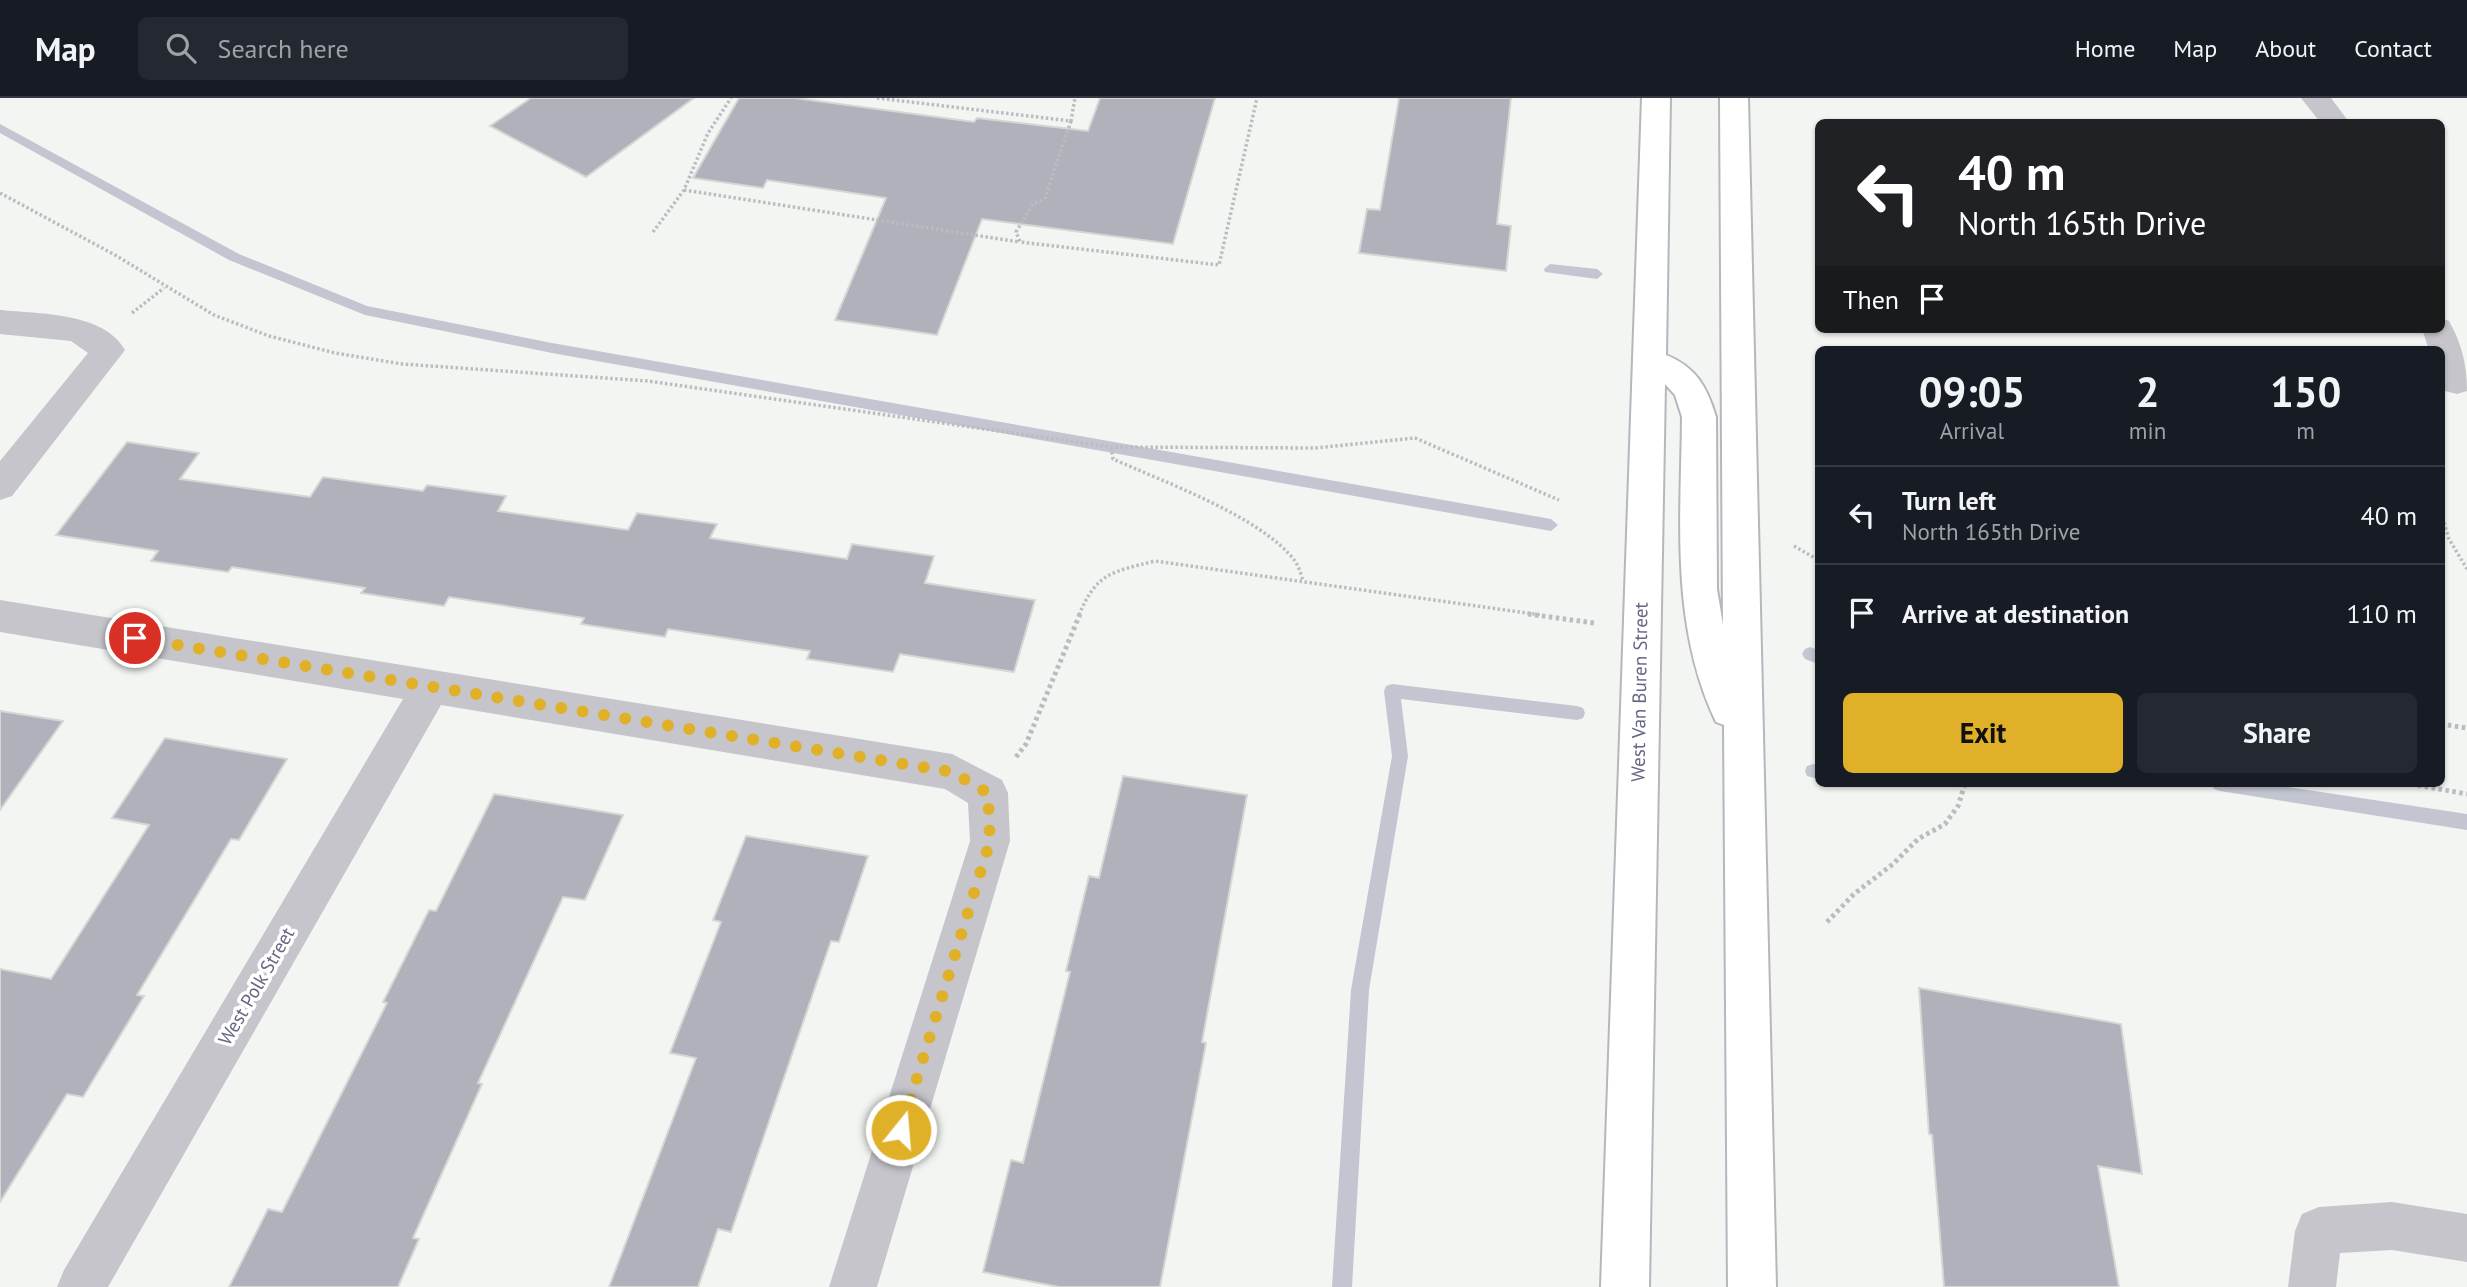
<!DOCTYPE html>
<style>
:root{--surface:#171b24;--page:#242831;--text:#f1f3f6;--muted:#9ea1a6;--line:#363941;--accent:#dfb028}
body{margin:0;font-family:"PT Sans",sans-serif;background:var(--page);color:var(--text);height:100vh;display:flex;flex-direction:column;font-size:26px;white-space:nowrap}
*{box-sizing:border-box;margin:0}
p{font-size:23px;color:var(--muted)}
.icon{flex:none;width:38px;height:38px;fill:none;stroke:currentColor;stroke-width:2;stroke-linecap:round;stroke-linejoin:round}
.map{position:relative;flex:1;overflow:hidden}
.drawer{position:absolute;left:1815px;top:248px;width:630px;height:441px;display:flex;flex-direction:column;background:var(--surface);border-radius:10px;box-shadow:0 2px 5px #0004}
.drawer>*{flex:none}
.guide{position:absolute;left:1815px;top:21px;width:630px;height:214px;border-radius:10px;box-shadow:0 2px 5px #0004;background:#202124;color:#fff;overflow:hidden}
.pin{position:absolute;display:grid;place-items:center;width:60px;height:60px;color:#fff;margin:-30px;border:4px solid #fff;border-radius:50%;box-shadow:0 2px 7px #0007}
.me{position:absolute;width:77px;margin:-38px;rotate:17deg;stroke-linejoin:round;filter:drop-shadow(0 0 5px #0008)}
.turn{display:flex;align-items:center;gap:24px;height:147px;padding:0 28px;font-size:32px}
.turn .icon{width:91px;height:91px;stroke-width:2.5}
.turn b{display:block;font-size:49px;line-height:60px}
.then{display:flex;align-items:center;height:66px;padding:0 28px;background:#0003;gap:14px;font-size:26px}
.eta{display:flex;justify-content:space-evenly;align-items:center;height:119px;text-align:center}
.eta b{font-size:42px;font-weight:700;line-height:49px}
.cta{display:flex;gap:14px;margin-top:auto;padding:14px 28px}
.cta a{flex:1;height:80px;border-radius:10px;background:var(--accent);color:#111;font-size:28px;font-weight:700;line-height:80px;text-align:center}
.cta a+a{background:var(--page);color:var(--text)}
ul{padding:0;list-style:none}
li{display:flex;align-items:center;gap:21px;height:98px;padding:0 28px;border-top:2px solid var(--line)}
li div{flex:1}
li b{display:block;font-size:26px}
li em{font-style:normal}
header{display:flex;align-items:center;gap:42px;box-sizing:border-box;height:98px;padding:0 35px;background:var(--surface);border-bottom:2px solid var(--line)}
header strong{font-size:33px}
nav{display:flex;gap:38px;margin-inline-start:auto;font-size:24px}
.search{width:490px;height:63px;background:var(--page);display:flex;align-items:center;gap:18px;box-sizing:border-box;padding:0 24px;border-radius:10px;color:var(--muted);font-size:26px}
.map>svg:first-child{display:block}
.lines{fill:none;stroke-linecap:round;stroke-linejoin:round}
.stream{fill:#c3c6d0;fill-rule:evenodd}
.building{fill:#afb1bb;stroke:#d5d7d4;stroke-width:2}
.major-casing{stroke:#b6b6bd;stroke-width:4}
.path-far1{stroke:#bcbcc0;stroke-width:3.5;stroke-dasharray:2.5 2.5;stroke-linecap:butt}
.path{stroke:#bcbcc0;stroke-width:5;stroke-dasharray:3.5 3.5;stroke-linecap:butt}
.minor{fill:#c5c5cb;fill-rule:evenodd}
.major{fill:#fff;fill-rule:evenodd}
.route{stroke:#dfb028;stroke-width:12;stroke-dasharray:0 21.6}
.labels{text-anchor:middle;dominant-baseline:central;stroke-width:7;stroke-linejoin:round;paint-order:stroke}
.street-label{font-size:19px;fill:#656682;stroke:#fff}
</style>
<header>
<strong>Map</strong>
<div class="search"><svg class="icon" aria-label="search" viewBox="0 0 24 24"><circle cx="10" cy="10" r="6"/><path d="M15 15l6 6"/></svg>Search here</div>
<nav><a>Home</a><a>Map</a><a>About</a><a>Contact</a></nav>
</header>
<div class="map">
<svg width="2467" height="1189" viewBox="0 0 2467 1189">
<rect width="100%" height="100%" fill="#f3f5f2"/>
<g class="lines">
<path class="stream" d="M0 26 239 156 367 208 552 245 1551 421 1558 427 1551 433 552 255 365 217 229 162 0 35Z
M1550 166 1597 171 1603 176 1597 181 1545 174 1544 171Z
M1810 549 1818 552V566L1805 561 1802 556 1805 551Z
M1392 586 1577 608 1583 610 1585 615 1583 620 1577 622 1401 601 1408 658 1369 892 1352 1189H1332L1351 892 1392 658 1384 593 1386 588Z
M1813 666 1818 667V681L1807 678 1805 673 1807 668Z
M2212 686H2268L2467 716V732L2220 693 2214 691Z"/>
</g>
<path class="building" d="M531 0H694L586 79 490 28Z
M739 0H795L974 24 977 20 1088 33 1100 0H1215L1173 146 982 121 937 237 835 222 886 100 767 82 763 90 693 80Z
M1399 0H1511L1497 126 1511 128 1506 173 1359 155 1367 111 1380 112Z
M127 344 199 355 180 381 310 399 323 379 423 393 427 387 506 398 498 413 628 432 637 415 717 426 710 440 847 461 852 446 934 458 925 485 1035 502 1014 574 900 556 893 574 807 561 810 553 668 531 665 539 581 526 584 520 449 499 444 508 361 495 365 490 232 469 228 474 151 463 158 453 56 437Z
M0 613 63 623 0 712Z
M165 640 287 661 239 742 231 741 137 897 144 898 83 999 67 996 0 1104V871L51 881 149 727 112 720Z
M1123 678 1247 697 1202 944 1206 945 1160 1189H1059L983 1174 1011 1062 1023 1065 1070 874 1066 873 1089 778 1099 780Z
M494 696 623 717 585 802 563 799 478 985 482 986 413 1140 419 1141 398 1189H229L268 1111 282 1114 387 905 383 904 429 812 436 813Z
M746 738 868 758 839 844 831 843 731 1134 718 1131 698 1189H609L696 960 670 955 721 824 713 822Z
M1919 890 2121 926 2142 1076 2098 1068 2119 1189H1944L1932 1037 1929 1036Z"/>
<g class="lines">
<g class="major-casing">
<path id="major" d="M1642 0H1670L1666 257C1696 269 1707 289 1716 319L1717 491 1723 527 1720 0H1748L1776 1189H1728L1724 627 1716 624C1670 527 1681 423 1682 319L1675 297 1665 286 1649 1189H1601Z"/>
</g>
<path class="path-far1" d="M877 0 1071 23 1075 0
M1071 23 1045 100 1033 106 1016 134 1020 144 1219 167 1257 0
M684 92 1019 144
M0 95 115 157 214 217 269 238 335 255 402 266 648 283 1111 349 1316 350 1415 340 1559 402
M653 134 684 92 708 35 731 0
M132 215 164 190
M1111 349 1113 361C1164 384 1262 419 1295 463 1299 469 1301 476 1303 483
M2441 415 2449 441 2467 471
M1794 448 1818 462
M1079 517C1097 474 1112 474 1155 463L1541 517"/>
<path class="path" d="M1528 516 1594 525
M2441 626 2467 630
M1016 659 1026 646 1080 516
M2411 686 2467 696
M1827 824 1854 796 1893 766 1918 741 1945 726 1958 708 1965 686"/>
<path class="minor" d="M2301 0H2331L2349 24H2320Z
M0 212C39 216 104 214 125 252L12 398 0 402V363L88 255 71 243 0 236Z
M2441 220 2449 223C2462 246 2467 267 2467 293L2457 296 2445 293 2441 286V252H2429L2422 231H2441Z
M0 502 952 656 1002 682 1008 695 1010 743 877 1189H829L970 743 968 705 945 691 441 607 108 1189H57L64 1172 403 601 0 534Z
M2392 1104 2467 1116V1164L2392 1152 2340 1155 2336 1189H2288L2295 1133 2302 1116 2319 1109Z"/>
<use href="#major" class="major"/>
</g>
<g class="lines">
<path class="route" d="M135 540 952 674 988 695 990 743 901 1032"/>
</g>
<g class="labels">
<g class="street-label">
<text transform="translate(1639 594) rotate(-89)">West Van Buren Street</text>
<text transform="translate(256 888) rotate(-60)">West Polk Street</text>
</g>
</g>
</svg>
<div class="pin" style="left:135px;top:540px;background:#d93025"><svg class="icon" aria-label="arrive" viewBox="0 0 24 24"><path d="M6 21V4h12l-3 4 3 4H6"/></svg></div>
<svg class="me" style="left:901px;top:1032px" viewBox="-20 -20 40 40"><circle r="17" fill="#dfb028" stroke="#fff" stroke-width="3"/><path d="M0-11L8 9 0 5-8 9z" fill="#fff"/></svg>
<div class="guide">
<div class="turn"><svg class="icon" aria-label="left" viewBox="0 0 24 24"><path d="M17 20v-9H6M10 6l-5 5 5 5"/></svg><div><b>40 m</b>North 165th Drive</div></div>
<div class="then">Then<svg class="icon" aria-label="arrive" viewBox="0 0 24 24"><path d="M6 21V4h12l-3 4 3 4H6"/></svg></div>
</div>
<section class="drawer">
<div class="eta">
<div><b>09:05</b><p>Arrival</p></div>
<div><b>2</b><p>min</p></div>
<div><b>150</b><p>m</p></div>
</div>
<ul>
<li><svg class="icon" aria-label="left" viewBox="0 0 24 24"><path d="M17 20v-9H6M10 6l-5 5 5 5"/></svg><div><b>Turn left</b><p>North 165th Drive</p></div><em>40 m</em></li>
<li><svg class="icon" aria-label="arrive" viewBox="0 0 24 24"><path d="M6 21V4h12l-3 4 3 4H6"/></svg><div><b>Arrive at destination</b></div><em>110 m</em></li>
</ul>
<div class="cta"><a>Exit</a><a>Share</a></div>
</section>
</div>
